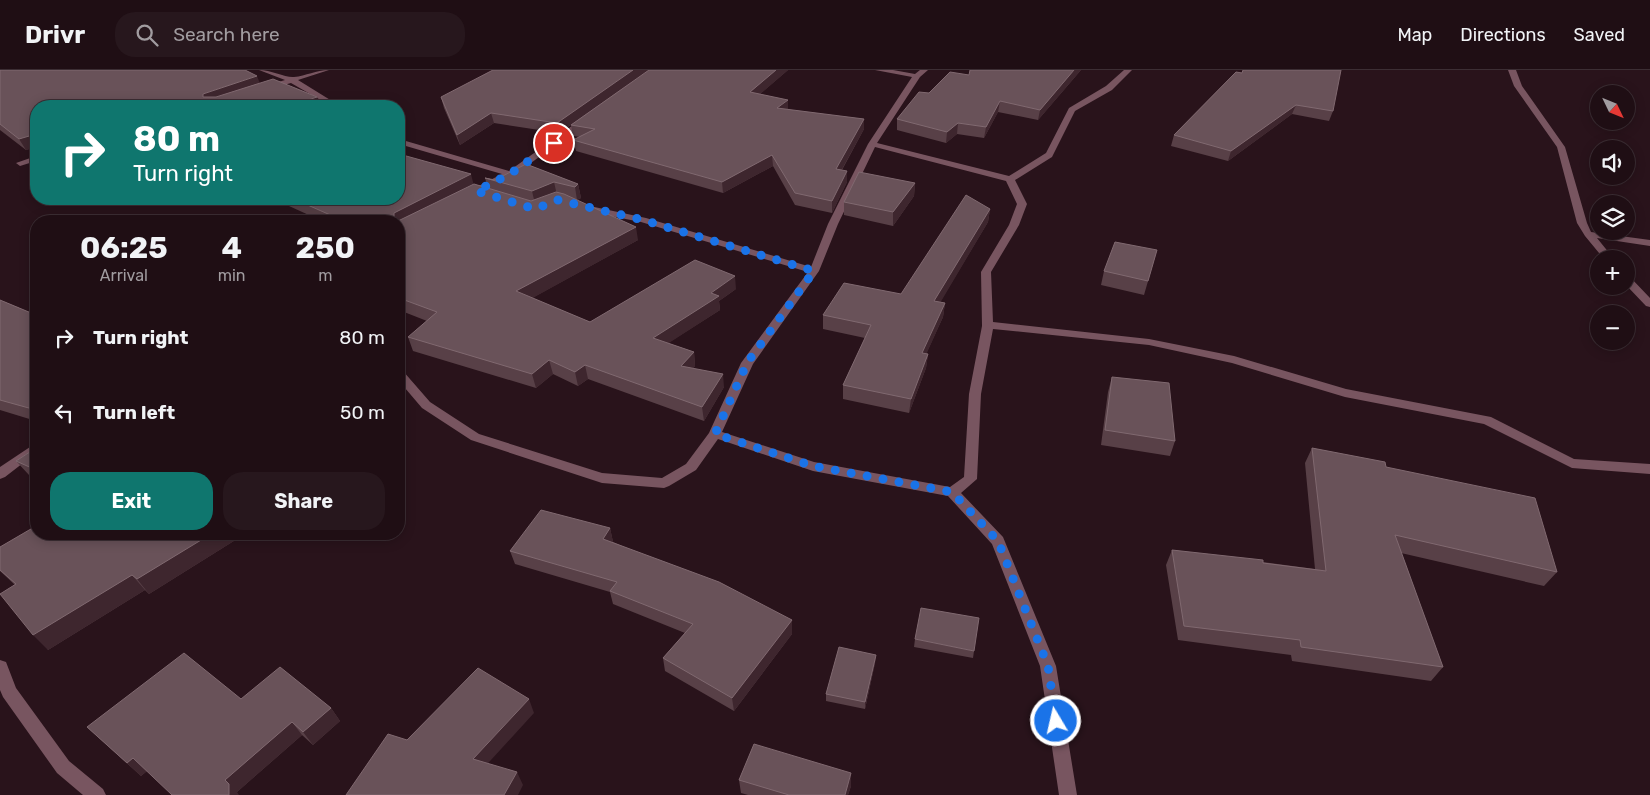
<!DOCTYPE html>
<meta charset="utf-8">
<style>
:root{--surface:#1f0e14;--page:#27171d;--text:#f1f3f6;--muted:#a19ca0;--line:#3c2e34;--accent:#0f766e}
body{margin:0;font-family:Rubik,sans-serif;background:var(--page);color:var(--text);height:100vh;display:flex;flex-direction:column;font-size:19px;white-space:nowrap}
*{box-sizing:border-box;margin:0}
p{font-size:16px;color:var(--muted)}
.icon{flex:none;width:28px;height:28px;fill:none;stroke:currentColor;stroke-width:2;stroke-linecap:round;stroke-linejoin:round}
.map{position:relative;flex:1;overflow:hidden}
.side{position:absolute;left:30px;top:145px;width:375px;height:325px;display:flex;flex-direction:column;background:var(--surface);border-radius:20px;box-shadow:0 2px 12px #0003,0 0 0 1px var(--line)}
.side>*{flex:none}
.guide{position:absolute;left:30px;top:30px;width:375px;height:105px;border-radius:20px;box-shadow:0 2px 12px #0003,0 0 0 1px var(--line);background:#0f766e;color:#fff;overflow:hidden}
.needle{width:32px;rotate:133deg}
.tools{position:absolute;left:1590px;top:15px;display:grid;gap:10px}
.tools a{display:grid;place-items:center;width:45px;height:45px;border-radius:50%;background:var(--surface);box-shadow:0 2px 12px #0003,0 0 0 1px var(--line);font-size:25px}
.pin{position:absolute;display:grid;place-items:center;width:42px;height:42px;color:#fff;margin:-21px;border:2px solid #fff;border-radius:50%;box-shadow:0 1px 5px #0007}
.me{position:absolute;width:55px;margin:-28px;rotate:351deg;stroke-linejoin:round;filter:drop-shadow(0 0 4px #0008)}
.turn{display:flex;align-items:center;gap:18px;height:105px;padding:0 20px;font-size:22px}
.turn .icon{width:65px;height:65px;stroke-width:2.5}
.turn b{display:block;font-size:35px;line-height:42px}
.eta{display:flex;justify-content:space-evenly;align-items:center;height:85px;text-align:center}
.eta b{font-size:30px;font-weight:700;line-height:35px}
.button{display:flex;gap:10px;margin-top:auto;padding:10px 20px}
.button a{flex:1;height:58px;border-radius:20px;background:var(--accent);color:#fff;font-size:20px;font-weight:700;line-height:58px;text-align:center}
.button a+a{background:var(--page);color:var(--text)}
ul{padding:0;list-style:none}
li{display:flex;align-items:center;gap:15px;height:75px;padding:0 20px}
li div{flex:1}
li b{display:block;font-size:19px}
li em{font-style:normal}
header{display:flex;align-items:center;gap:30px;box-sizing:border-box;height:70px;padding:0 25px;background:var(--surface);border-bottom:1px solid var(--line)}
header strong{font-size:24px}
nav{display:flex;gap:28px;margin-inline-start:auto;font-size:18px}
.search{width:350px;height:45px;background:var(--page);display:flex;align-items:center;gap:12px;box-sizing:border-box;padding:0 18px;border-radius:20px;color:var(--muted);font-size:19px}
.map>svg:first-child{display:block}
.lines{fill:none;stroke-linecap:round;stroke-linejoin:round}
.street{fill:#785560;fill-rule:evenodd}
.wall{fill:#584047}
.shaded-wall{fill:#3e262e}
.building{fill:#695259;stroke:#806970}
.route{stroke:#1a73e8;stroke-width:9;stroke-dasharray:0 16.2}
</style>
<header>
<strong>Drivr</strong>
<div class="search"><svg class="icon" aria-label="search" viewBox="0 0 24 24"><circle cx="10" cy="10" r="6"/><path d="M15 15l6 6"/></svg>Search here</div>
<nav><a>Map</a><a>Directions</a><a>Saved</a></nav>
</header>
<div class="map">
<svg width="1650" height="725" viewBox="0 0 1650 725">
<rect width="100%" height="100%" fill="#29131b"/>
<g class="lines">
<path class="street" d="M259 0C271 0 286 8 294 7 306 6 316 0 329 0L298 10 340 36H331L291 13 265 20V16L285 10Z
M875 0H893L915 4 920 0H928L920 7 877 73 1009 106 1046 83 1069 38 1106 16 1124 0H1132L1112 20 1075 41 1052 87 1015 110 1027 134 1019 155 991 202 993 252 1149 269 1234 286 1346 319 1491 347 1574 389 1650 394V404L1572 398 1484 354 1345 327 1232 293 1149 275 993 259 981 324 977 409 961 423 1003 467 1056 596 1077 725H1059L1040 596 992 474 948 426 813 401 718 369 696 400 669 416 664 418 602 413 471 370 422 338 399 311V300L403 301 430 332 479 364 602 403 662 408 686 394 709 363 741 293 808 202 641 152 585 141 580 138 585 135 646 148 811 197 828 154 868 74 912 7ZM875 77 1006 111 1017 134 1009 155 981 202 982 256 969 324 964 407 950 417 814 392 722 362 753 294 819 201 838 154Z
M1508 0H1516L1522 16 1565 77 1587 153 1591 162 1650 170V176L1597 168 1614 189H1604L1585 166 1577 153 1557 77 1514 16Z
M583 48 590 50 513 106 470 127 467 126V122L502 104 399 74V69L509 101Z
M36 86V91L20 96 16 93Z
M1626 206 1630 207 1650 228V237L1646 236 1626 215Z
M36 373V383L5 407 0 409V397Z
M0 590 6 592 16 618 69 691 103 719 106 725H83L57 703 3 627 0 620Z"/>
</g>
<path class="wall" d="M0 0 260 13 36 36V77L26 80 0 60Z
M788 0 760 24 788 40 864 49V59L842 100 847 112 832 143 795 135 773 96 723 123 576 81 573 70 580 67 573 66 571 55 559 63 494 53 460 75 444 38 441 27Z
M1081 0 1038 50 998 42 984 68 957 64 946 73 897 60V49L929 23Z
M1236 2 1333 41 1329 51 1292 44 1228 91 1171 76 1174 65Z
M526 94 578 114 581 128 577 130 575 129 638 170 532 228 590 252 736 219 719 231 720 240 668 273 694 282 695 296 693 298 724 317 704 351 588 309 578 316 553 304 536 318 413 281 408 267 427 251 399 240V151H322L289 136 286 129H399L474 114 488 118 485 108 495 110Z
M915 113 914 126 893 156 844 145V132Z
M990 139 988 152 940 232 945 233 943 247 926 284H928L926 298 909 343 843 329V315L865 268 823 259V245L901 224Z
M1157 180 1144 225 1101 215 1104 201Z
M0 230 36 245V351L0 340Z
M1112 307 1175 371 1170 386 1101 375 1108 322Z
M36 378V409L29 405 16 391Z
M1312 378 1386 397 1557 502 1544 516 1401 483 1443 597 1431 611 1292 591 1291 585 1178 570 1166 495 1172 480 1315 499 1305 393Z
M610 458 613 472 792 550V564L734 641 665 601 663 588 685 563 613 534 610 522 515 494 510 481Z
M245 464 149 524 145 520 48 580 15 515 0 501V477Z
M915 569 974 581 973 588 914 577Z
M876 585 875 593 865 639 826 631V624Z
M241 629 331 638 340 651 313 675 302 665 237 722 147 701 141 706 87 657Z
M739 710 851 716 848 725H748L741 723Z"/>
<path class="shaded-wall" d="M633 0H649L559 63 557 53Z
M776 0H788L751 32 750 22Z
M1074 0H1081L1038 50 1040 40Z
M257 6 261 16 208 34 203 27V24Z
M317 27 320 36H291Z
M788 30V41L777 38Z
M1000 31 998 42 984 68 986 57Z
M1296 35 1292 44 1228 91 1231 81Z
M491 43 494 53 460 75 457 65Z
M864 49V59L836 110V99Z
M958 53 957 64 946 73 947 62Z
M36 64V77L26 80 19 69Z
M772 85 773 96 723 123 722 112Z
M847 101V112L832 143V131Z
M471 104 474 116 399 151H394V143Z
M554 112 557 125 535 134 532 121Z
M915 113 914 126 893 156V142Z
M578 114 581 128 577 130 575 117Z
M990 139 988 152 933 245 934 231Z
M636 157 638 170 520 235 516 221Z
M735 206 736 219 719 231 720 240 655 282 653 268 711 223Z
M945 233 943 247 921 296 922 283Z
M694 282 695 296 683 309 681 296Z
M928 284 926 298 909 343 911 329Z
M549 290 553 304 536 318 532 304Z
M585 295 588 309 578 316 575 302Z
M723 304 724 317 704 351 702 337Z
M610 458 613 472 606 482 603 469Z
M211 464H245L149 524 137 509Z
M132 505 145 520 48 580 33 565Z
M792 550V564L734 641 732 628Z
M876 585 875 593 865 639V632Z
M529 629 534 643 480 702 473 689Z
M331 638 340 651 313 675 303 662Z
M292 652 302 665 237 722 239 725H229L225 710Z
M133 688 147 701 141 706 127 693Z
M517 702 523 715 518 725H504Z
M851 703V716L848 725H845Z"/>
<path class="building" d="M0 0H245L257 6 203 24V27H216L273 9 317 27 291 36H36V64L19 69 0 54Z
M493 0H633L557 53 491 43 457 65 441 27Z
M649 0H776L750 22 788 30 777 38 864 49 836 99 847 101 832 131 795 123 772 85 722 112 573 70 595 59 571 55Z
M970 0H1074L1040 40 1000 31 986 57 958 53 947 62 897 49 919 22 929 23 950 2 969 5Z
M1243 0H1341L1333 41 1296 35 1231 81 1174 65 1236 2 1242 3Z
M399 84 471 104 394 143V151H344L294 129H399Z
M526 94 578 114 575 117 554 112 532 121 485 108 495 110Z
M859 102 915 113 893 142 844 132Z
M474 114 531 131 556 122 564 124 636 157 516 221 590 252 695 190 735 206 711 223 719 226 653 268 694 282 681 296 723 304 702 337 585 295 575 302 549 290 532 304 408 267 437 242 399 228V151H398Z
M966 125 990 139 934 231 945 233 922 283 928 284 911 329 843 315 871 255 823 245 844 213 901 224Z
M1115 172 1157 180 1148 211 1104 201Z
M0 230 36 245V340L0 330Z
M1112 307 1169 313 1175 371 1105 360Z
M36 378V400L16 391Z
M1312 378 1385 392 1386 397 1535 428 1557 502 1395 465 1443 597 1301 577 1300 570 1184 556 1172 480 1263 490V493L1326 501Z
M541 440 610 458 603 469 719 512 792 550 732 628 663 588 693 554 610 521 617 512 510 481Z
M36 456V464H211L137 509 132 505 33 565 0 524 16 514 0 500V477Z
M921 538 979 548 974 581 915 569Z
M839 577 876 585 865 632 826 624Z
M184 583 241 629 280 597 331 638 303 662 292 652 225 710 229 714V725H172L133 688 127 693 87 657Z
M478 598 529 629 473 689 517 702 504 725H346L388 664 407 670Z
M754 674 851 703 845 725H789L739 710Z"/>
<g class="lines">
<path class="route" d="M554 73 510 104 476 121 535 139 558 130 643 150 814 201 747 293 715 364 813 396 952 422 998 471 1048 596 1056 651"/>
</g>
</svg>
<div class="tools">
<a><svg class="needle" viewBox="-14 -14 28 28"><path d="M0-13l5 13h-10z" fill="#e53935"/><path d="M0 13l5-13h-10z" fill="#a19ca0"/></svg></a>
<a><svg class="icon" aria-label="sound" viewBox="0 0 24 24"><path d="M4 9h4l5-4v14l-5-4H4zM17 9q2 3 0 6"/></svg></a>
<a><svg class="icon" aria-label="layers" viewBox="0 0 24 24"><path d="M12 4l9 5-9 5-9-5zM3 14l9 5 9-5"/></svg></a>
<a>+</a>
<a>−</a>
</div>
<div class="pin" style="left:554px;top:73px;background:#d93025"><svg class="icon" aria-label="arrive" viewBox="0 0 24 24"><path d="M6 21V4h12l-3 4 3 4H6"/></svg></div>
<svg class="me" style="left:1056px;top:651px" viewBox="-20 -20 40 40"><circle r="17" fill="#1a73e8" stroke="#fff" stroke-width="3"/><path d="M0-11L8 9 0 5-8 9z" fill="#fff"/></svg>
<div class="guide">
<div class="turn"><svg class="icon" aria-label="right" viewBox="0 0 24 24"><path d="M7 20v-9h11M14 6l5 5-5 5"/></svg><div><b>80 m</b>Turn right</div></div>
</div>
<section class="side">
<div class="eta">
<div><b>06:25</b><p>Arrival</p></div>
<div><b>4</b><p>min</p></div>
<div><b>250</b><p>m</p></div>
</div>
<ul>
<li><svg class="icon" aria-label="right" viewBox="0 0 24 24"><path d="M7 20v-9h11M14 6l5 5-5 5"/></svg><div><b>Turn right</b></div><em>80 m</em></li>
<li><svg class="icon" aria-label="left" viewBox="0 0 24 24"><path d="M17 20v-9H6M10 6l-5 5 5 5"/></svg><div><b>Turn left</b></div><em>50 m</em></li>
</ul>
<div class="button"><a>Exit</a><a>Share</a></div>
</section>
</div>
